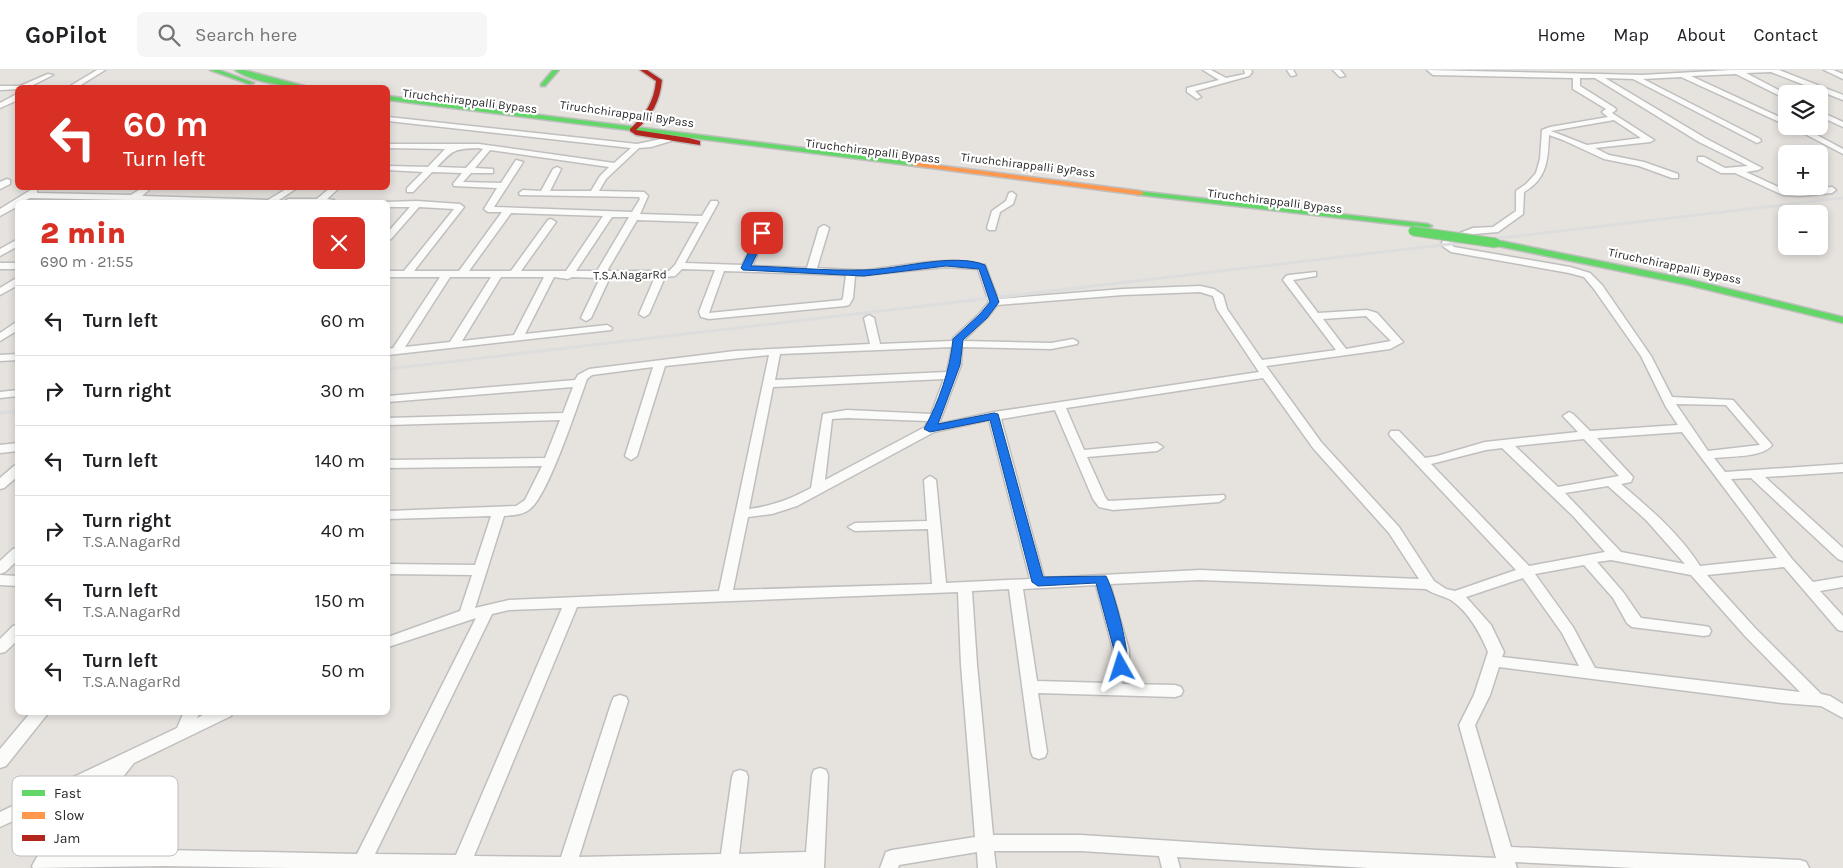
<!DOCTYPE html>
<meta charset="utf-8">
<style>
:root{--surface:#fff;--page:#f6f6f6;--text:#202124;--muted:#757577;--line:#e0e0e0;--accent:#d93025}
body{margin:0;font-family:Karla,sans-serif;background:var(--page);color:var(--text);height:100vh;display:flex;flex-direction:column;font-size:19px;white-space:nowrap}
*{box-sizing:border-box;margin:0}
p{font-size:16px;color:var(--muted)}
.icon{flex:none;width:28px;height:28px;fill:none;stroke:currentColor;stroke-width:2;stroke-linecap:round;stroke-linejoin:round}
.map{position:relative;flex:1;overflow:hidden}
.drawer{position:absolute;left:15px;top:130px;width:375px;height:515px;display:flex;flex-direction:column;background:var(--surface);border-radius:8px;box-shadow:0 2px 8px #0003}
.drawer>*{flex:none}
.hud{position:absolute;left:15px;top:15px;width:375px;height:105px;border-radius:8px;box-shadow:0 2px 8px #0003;background:#d93025;color:#fff;overflow:hidden}
.buttons{position:absolute;left:1778px;top:15px;display:grid;gap:10px}
.buttons a{display:grid;place-items:center;width:50px;height:50px;border-radius:8px;background:var(--surface);box-shadow:0 2px 8px #0003;font-size:25px}
.pin{position:absolute;display:grid;place-items:center;width:42px;height:42px;color:#fff;margin:-21px;border-radius:10px;box-shadow:0 2px 8px #0006}
.me{position:absolute;width:55px;margin:-28px;rotate:354deg;stroke-linejoin:round;filter:drop-shadow(0 0 4px #0008)}
.turn{display:flex;align-items:center;gap:18px;height:105px;padding:0 25px;font-size:22px}
.turn .icon{width:65px;height:65px;stroke-width:2.5}
.turn b{display:block;font-size:35px;line-height:42px}
.round{display:grid;place-items:center;flex:none;width:52px;height:52px;border-radius:8px;background:var(--page)}
.summary{display:flex;align-items:center;justify-content:space-between;height:85px;padding:0 25px}
h1{font-size:30px;font-weight:800;line-height:38px;color:var(--accent)}
ul{padding:0;list-style:none}
li{display:flex;align-items:center;gap:15px;height:70px;padding:0 25px;border-top:1px solid var(--line)}
li div{flex:1}
li b{display:block;font-size:19px}
li em{font-style:normal}
header{display:flex;align-items:center;gap:30px;box-sizing:border-box;height:70px;padding:0 25px;background:var(--surface);border-bottom:1px solid var(--line)}
header strong{font-size:24px}
nav{display:flex;gap:28px;margin-inline-start:auto;font-size:18px}
.search{width:350px;height:45px;background:var(--page);display:flex;align-items:center;gap:12px;box-sizing:border-box;padding:0 18px;border-radius:8px;color:var(--muted);font-size:19px}
.map>svg:first-child{display:block}
.lines{fill:none;stroke-linecap:round;stroke-linejoin:round}
.street-casing{stroke:#c0bfbf;stroke-width:3}
.fast-casing{stroke:#c0bfbf;stroke-width:3}
.slow-casing{stroke:#c0bfbf;stroke-width:3}
.jam-casing{stroke:#c0bfbf;stroke-width:3}
.street{fill:#fbfbfa;fill-rule:evenodd}
.fast{fill:#63d668;fill-rule:evenodd}
.slow{fill:#ff974d;fill-rule:evenodd}
.jam{fill:#b3261e;fill-rule:evenodd}
.rail-far2{stroke:#ddddde;stroke-width:2.5}
.rail-far1{stroke:#ddddde;stroke-width:3}
.rail{stroke:#ddddde;stroke-width:4}
.fast-bridge-casing{stroke:#bfbdbc;stroke-width:11;stroke-linecap:butt}
.fast-bridge{stroke:#63d668;stroke-width:9}
.route{fill:#1a73e8;stroke:#114b97}
.labels{text-anchor:middle;dominant-baseline:central;stroke-width:4.5;stroke-linejoin:round;paint-order:stroke}
.far-street-label{font-size:12px;fill:#282828;stroke:#fff}
.key{fill:#fff;stroke:#bebebe;stroke-width:1}
.key-label{font-size:14px;fill:#282828}
</style>
<header>
<strong>GoPilot</strong>
<div class="search"><svg class="icon" aria-label="search" viewBox="0 0 24 24"><circle cx="10" cy="10" r="6"/><path d="M15 15l6 6"/></svg>Search here</div>
<nav><a>Home</a><a>Map</a><a>About</a><a>Contact</a></nav>
</header>
<div class="map">
<svg width="1843" height="798" viewBox="0 0 1843 798">
<rect width="100%" height="100%" fill="#e6e2de"/>
<g class="lines">
<g class="street-casing">
<path id="street" d="M97 0H105L76 18H67Z
M1203 0H1211L1226 8 1245 4 1244 0H1251L1252 2 1249 6 1195 21 1201 27 1197 29 1187 22V18L1219 10Z
M1287 0H1293L1296 5 1291 6Z
M1333 0H1340L1345 6 1340 7Z
M1427 0 1642 5 1731 0H1779L1843 25V30L1771 2 1746 3 1786 24V29L1736 4 1691 6 1786 50V55L1681 7 1643 9 1760 69 1761 71 1757 73 1633 9 1605 8 1705 68 1762 98 1758 100 1746 102 1785 120H1800L1832 117 1836 120 1832 123 1800 126 1783 125 1735 103H1721L1698 91V87H1704L1725 98 1748 96 1699 72 1595 8H1580V16L1615 38 1616 40 1612 43 1654 70 1650 72 1595 78 1609 85 1644 92 1678 104V108H1672L1639 96 1604 89 1563 70 1549 65C1548 90 1547 109 1524 122L1523 144 1498 162 1474 164 1451 174 1454 177 1570 197 1590 203 1602 215 1651 286 1672 327 1733 330 1772 375C1763 388 1729 386 1714 388L1725 402 1843 394V402L1765 407 1843 478V491L1838 489 1751 408 1731 409 1792 489 1813 512 1843 507V517L1820 521 1843 546V561L1838 560 1784 497 1707 505 1755 558 1821 624 1830 626 1843 634V648L1821 636 1782 633 1499 597 1490 625 1475 655 1511 777 1800 790 1806 792 1809 798H1634L1515 792 1517 798H1369L1177 787 1180 798H1162L1159 786 1081 781H994L996 798H978L977 782 899 795 898 798H880L886 782 892 780 975 767 961 595 958 522 577 537 474 786 561 787 612 631 614 627 620 625 626 627 628 631 579 787 721 784 732 707 734 702 740 700 746 702 748 707 739 784 806 782 812 705 814 700 820 698 826 700 828 705 824 798H290L164 796 33 798 32 796 37 787 102 709 0 757V742L177 658 184 642H200L197 648 209 642H233L231 646 134 693 61 784 164 780 357 784 476 548 388 577V567L460 541 472 505 388 504V494L475 495 491 446 388 449V441L516 436 525 430 542 396 388 398V390L545 388 560 350 388 355V348L563 343 573 317 388 332V326L575 310 578 305 589 299 735 281 870 274 864 248 869 245 874 248 880 274 952 271 954 267 979 244 989 232 978 199 946 197 855 206 853 228 849 235 845 236 709 249 701 247 699 242 715 200 682 199 675 206 665 207 649 244 644 247 639 244 655 207H610L591 248 586 251 581 248 600 208 572 207 568 209 554 207 525 264 607 255 612 258 611 260 388 285V279L393 278 440 207H388V201H404L454 139 419 137 391 169 388 170V162L410 137H388V132H385L417 131 460 134 464 137 414 201H459L502 142H488L484 139 497 118 454 116 453 114 462 103 432 102 413 122H407V118L423 102 388 100V96L428 97 445 79 388 78V74H479L614 93 631 78 388 51V47L637 74 671 67V71L651 77 639 78 606 109 599 121 644 122 648 126 640 144 702 146 711 131H717L718 133 685 193 742 195 767 146 771 143 775 146 752 196 807 198 819 158 824 155 829 158 817 198C833 199 850 201 867 200 906 196 947 185 985 195L998 229 1123 219 1200 216 1214 219 1223 225 1227 239 1262 290 1336 280 1283 210 1286 206 1289 205 1316 202V206L1293 210 1318 243 1367 240 1377 243 1403 272 1390 279 1266 296 1321 372 1399 457 1434 511 1446 519 1455 521 1516 500 1391 367 1389 364 1391 361H1399L1425 388 1437 386 1485 372 1578 362 1563 346 1569 342 1573 344 1590 361 1678 355 1666 337 1641 286 1594 219 1584 207 1569 203 1451 182 1441 175 1444 169 1473 158 1493 157 1516 141V121L1526 114 1536 103 1540 89 1542 60 1550 57 1608 47 1602 42 1606 39 1573 19V8L1433 5ZM1614 50 1641 68 1587 75 1551 61ZM479 78 483 79 466 98 437 97C454 79 454 79 479 78ZM490 80 609 97 600 106 591 121H550L561 99 557 97 553 99 541 121 523 120 519 123 520 125 639 127 640 129 632 142 494 137 523 92 516 90 501 113 463 112 471 103H493V99L475 98ZM511 143 603 146 566 201H521L556 152 551 149 548 150 511 201H469ZM612 147H629L597 201H576ZM637 150 699 152 675 195 669 201H607ZM724 201 846 205 843 228 842 230 709 243ZM450 207H491L450 272 405 277ZM501 207H544L514 265 462 271ZM1200 222 1213 226 1217 239 1259 302 994 342 939 354 961 295 962 277 1051 279 1077 274 1078 272 1073 269 1051 273 963 271 987 248 997 235 1123 225ZM1366 246 1391 271 1346 279 1323 249ZM952 277 947 302 775 310 780 284ZM769 285 719 521 509 530 475 538 504 446C513 445 523 445 530 439 548 426 578 334 587 309L592 305 653 297 625 386 631 390 637 386 665 296ZM1263 308 1313 378 1389 463 1419 509 1200 500 1044 508 1001 349 1055 340 1093 429 1099 437 1113 440 1219 432 1225 428 1224 425 1108 431 1105 427 1087 387 1157 381 1163 377 1157 373 1084 380 1066 338ZM944 309 931 344 847 340 823 344 811 418C790 429 773 436 749 439L773 317ZM1676 334 1726 335 1760 375 1708 381ZM847 348 928 351 925 357 825 410 832 349ZM989 350 1030 509 946 513 936 410 930 406 924 410 927 451 855 453 848 457 855 461 928 459 932 514 733 520 748 447 772 444 797 436 934 362ZM1682 362 1777 488 1700 496C1680 464 1649 438 1621 414L1631 412 1633 407 1597 368ZM1584 369 1619 406 1558 417 1515 376ZM1502 378 1573 446 1605 482 1529 496 1431 394 1486 380ZM1608 416 1646 450 1685 494 1621 482 1565 423ZM1611 490 1691 505 1745 566 1800 622 1595 598 1573 557 1535 504 1584 495 1613 528 1627 553 1632 557 1704 566 1709 565 1711 561 1709 557 1704 556 1641 548 1623 522 1597 492ZM1523 508 1562 563 1579 596 1502 587 1504 582 1491 555 1466 527ZM1200 510 1426 519C1435 525 1444 526 1451 530 1469 542 1480 563 1488 582L1474 625 1459 655 1496 788 1317 780 1081 765H993L977 595 972 521 1009 519 1031 682 1033 687 1039 689 1045 687 1047 682 1038 623 1175 627 1181 625 1183 621 1181 617 1175 615 1122 614 1129 597V580L1110 514ZM1096 515 1113 580V597L1107 613 1037 611 1023 519ZM562 538 456 785 375 784 492 544 509 540Z
M1824 0H1833L1843 4V9Z
M48 4 53 5 31 16 37 18 0 20V16H20Z
M15 25H18V30L0 38V33Z
M1819 41 1843 52V57L1819 46Z
M1790 56H1800L1843 79V84Z
M7 109 10 110V114L0 119V112Z
M34 118 37 119V123L131 125 142 118H151L142 126 268 130 288 118H297L276 132 135 131 130 132 126 130 30 128 22 132H18V136L0 146V139Z
M330 118H339L327 129 334 130 335 132H284L288 129H317Z
M1012 122 1016 125 1013 134 1000 142 995 160H989L987 158 992 141 1006 131 1009 123Z
M18 169V176L0 186V179Z
M0 193H18V199H0Z
M18 207V215L0 225V218Z
M18 251V260L0 271V263Z
M18 284V290L0 291V285Z
M18 320V326L0 328V322Z
M18 373V381L0 383V375Z
M18 395V406L4 418 0 419V408L14 396Z
M18 478V490L5 502 0 504V491L13 479Z
M0 505 18 506V516L0 515Z
M18 555V570L5 582 0 583V569L13 556Z
M31 642H49L6 696 0 698V679Z"/>
</g>
<g class="fast-casing">
<path id="fast" d="M210 0H219L254 13 249 14Z
M235 0H244L312 18C291 18 252 12 235 0Z
M553 0H559L545 16H541V14Z
M388 26 915 92 919 94 915 96 388 30Z
M1137 121 1428 154 1432 156 1428 158 1140 125H1137Z
M1496 170 1688 209 1843 247V253L1688 215 1493 175V171Z"/>
</g>
<g class="slow-casing">
<path id="slow" d="M912 92 1140 121 1144 123 1140 125 915 96 911 94Z"/>
</g>
<g class="jam-casing">
<path id="jam" d="M640 0H647L662 10C660 31 652 46 636 60L689 68 700 71V75L636 65 630 61V59C645 45 654 32 656 11Z"/>
</g>
<use href="#street" class="street"/>
<use href="#fast" class="fast"/>
<use href="#slow" class="slow"/>
<use href="#jam" class="jam"/>
<path class="rail-far2" d="M1788 134 1843 128"/>
<path class="rail-far1" d="M388 299 1799 133"/>
<path class="rail" d="M0 343 18 341"/>
<g class="fast-bridge-casing">
<path id="fast-bridge" d="M1413 161 1496 173"/>
</g>
<use href="#fast-bridge" class="fast-bridge"/>
</g>
<path class="route" d="M762 161 767 163 751 196C788 197 826 201 863 200 898 200 953 182 985 195L999 232 987 248 963 270 960 295 938 354 994 343 998 344 1043 507 1106 506C1113 518 1133 590 1126 601L1121 602 1116 601 1114 597V580L1096 513 1038 516 1032 512 990 350 930 362 924 359C939 331 950 301 953 269L980 244 990 232 979 199 946 196 864 206 743 200 741 198 758 163Z"/>
<g class="labels">
<g class="far-street-label">
<text transform="translate(470 31) rotate(7)">Tiruchchirappalli Bypass</text>
<text transform="translate(627 44) rotate(8)">Tiruchchirappalli ByPass</text>
<text transform="translate(873 81) rotate(7)">Tiruchchirappalli Bypass</text>
<text transform="translate(1028 95) rotate(7)">Tiruchchirappalli ByPass</text>
<text transform="translate(1275 131) rotate(7)">Tiruchchirappalli Bypass</text>
<text transform="translate(1675 196) rotate(12)">Tiruchchirappalli Bypass</text>
<text transform="translate(630 205) rotate(-1)">T.S.A.NagarRd</text>
</g>
</g>
<rect x="12" y="706" width="166" height="80" rx="8" class="key"/>
<rect x="22" y="720" width="23" height="6" fill="#63d668"/>
<rect x="22" y="742" width="23" height="7" fill="#ff974d"/>
<rect x="22" y="765" width="23" height="6" fill="#b3261e"/>
<g class="key-label">
<text x="54" y="728">Fast</text>
<text x="54" y="750">Slow</text>
<text x="54" y="773">Jam</text>
</g>
</svg>
<div class="buttons">
<a><svg class="icon" aria-label="layers" viewBox="0 0 24 24"><path d="M12 4l9 5-9 5-9-5zM3 14l9 5 9-5"/></svg></a>
<a>+</a>
<a>−</a>
</div>
<div class="pin" style="left:762px;top:163px;background:#d93025"><svg class="icon" aria-label="arrive" viewBox="0 0 24 24"><path d="M6 21V4h12l-3 4 3 4H6"/></svg></div>
<svg class="me" style="left:1121px;top:597px" viewBox="-20 -20 40 40"><path d="M0-17L14 15 0 8-14 15z" fill="#1a73e8" stroke="#fff" stroke-width="4"/></svg>
<div class="hud">
<div class="turn"><svg class="icon" aria-label="left" viewBox="0 0 24 24"><path d="M17 20v-9H6M10 6l-5 5 5 5"/></svg><div><b>60 m</b>Turn left</div></div>
</div>
<section class="drawer">
<div class="summary"><div><h1>2 min</h1><p>690 m · 21:55</p></div><a class="round" style="background:#d93025;color:#fff"><svg class="icon" aria-label="close" viewBox="0 0 24 24"><path d="M6 6l12 12M18 6L6 18"/></svg></a></div>
<ul>
<li><svg class="icon" aria-label="left" viewBox="0 0 24 24"><path d="M17 20v-9H6M10 6l-5 5 5 5"/></svg><div><b>Turn left</b></div><em>60 m</em></li>
<li><svg class="icon" aria-label="right" viewBox="0 0 24 24"><path d="M7 20v-9h11M14 6l5 5-5 5"/></svg><div><b>Turn right</b></div><em>30 m</em></li>
<li><svg class="icon" aria-label="left" viewBox="0 0 24 24"><path d="M17 20v-9H6M10 6l-5 5 5 5"/></svg><div><b>Turn left</b></div><em>140 m</em></li>
<li><svg class="icon" aria-label="right" viewBox="0 0 24 24"><path d="M7 20v-9h11M14 6l5 5-5 5"/></svg><div><b>Turn right</b><p>T.S.A.NagarRd</p></div><em>40 m</em></li>
<li><svg class="icon" aria-label="left" viewBox="0 0 24 24"><path d="M17 20v-9H6M10 6l-5 5 5 5"/></svg><div><b>Turn left</b><p>T.S.A.NagarRd</p></div><em>150 m</em></li>
<li><svg class="icon" aria-label="left" viewBox="0 0 24 24"><path d="M17 20v-9H6M10 6l-5 5 5 5"/></svg><div><b>Turn left</b><p>T.S.A.NagarRd</p></div><em>50 m</em></li>
</ul>
</section>
</div>
